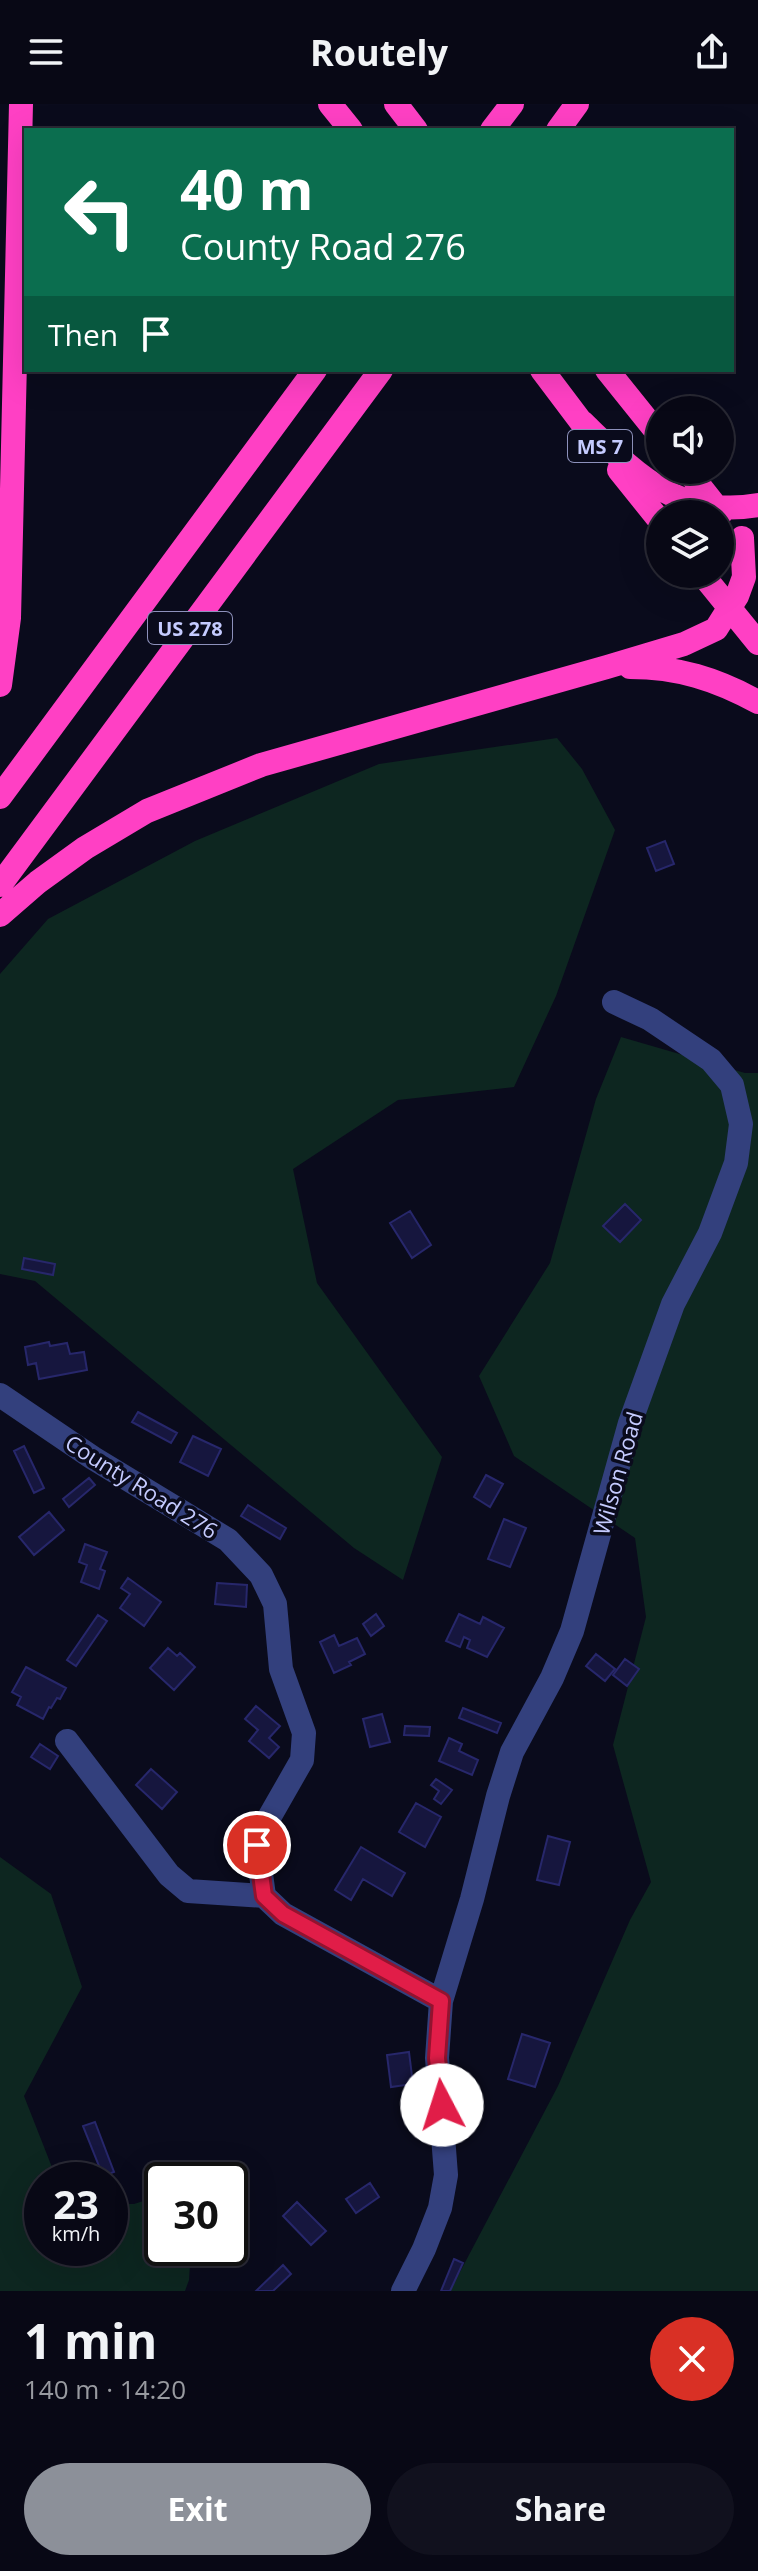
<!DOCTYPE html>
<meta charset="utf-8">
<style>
:root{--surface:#080815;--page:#11111e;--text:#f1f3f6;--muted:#989aa0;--line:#292934;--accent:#8c9099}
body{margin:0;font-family:"Open Sans",sans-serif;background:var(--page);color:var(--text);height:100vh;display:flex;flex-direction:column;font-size:30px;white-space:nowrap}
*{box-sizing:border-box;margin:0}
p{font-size:26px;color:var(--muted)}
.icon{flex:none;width:44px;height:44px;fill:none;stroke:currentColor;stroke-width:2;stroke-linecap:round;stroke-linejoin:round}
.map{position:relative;height:2187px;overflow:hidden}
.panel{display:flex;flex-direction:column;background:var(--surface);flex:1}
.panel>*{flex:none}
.top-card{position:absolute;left:24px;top:24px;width:710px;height:244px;border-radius:0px;box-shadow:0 8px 32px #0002,0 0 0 2px var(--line);background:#0b6e4f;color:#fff;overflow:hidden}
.fabs{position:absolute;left:646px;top:292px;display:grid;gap:16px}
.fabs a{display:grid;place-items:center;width:88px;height:88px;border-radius:50%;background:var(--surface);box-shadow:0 8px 32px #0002,0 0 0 2px var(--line);font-size:40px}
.speed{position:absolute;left:24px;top:2058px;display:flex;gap:16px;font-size:40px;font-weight:700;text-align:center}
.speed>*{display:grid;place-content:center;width:104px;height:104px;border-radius:50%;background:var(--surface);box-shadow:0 8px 32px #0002,0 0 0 2px var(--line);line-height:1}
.speed small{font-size:20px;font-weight:400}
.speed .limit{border:4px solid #111;border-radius:12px;background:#fff;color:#111}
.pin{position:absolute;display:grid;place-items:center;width:68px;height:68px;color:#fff;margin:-34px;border:4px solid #fff;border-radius:50%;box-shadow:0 2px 8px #0007}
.me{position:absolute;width:88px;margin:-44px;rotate:355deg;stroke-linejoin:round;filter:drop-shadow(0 0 6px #0008)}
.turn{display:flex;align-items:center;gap:28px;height:168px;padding:0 24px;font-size:36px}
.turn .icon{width:104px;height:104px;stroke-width:2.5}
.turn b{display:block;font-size:56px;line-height:68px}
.then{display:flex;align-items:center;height:76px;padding:0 24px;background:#0003;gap:16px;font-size:30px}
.round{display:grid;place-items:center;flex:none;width:84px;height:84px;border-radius:42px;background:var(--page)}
.overview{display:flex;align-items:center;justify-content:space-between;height:136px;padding:0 24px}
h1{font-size:48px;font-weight:700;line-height:60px}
.action{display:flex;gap:16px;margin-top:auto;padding:16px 24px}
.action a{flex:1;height:92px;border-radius:48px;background:var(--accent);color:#fff;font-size:32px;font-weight:700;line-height:92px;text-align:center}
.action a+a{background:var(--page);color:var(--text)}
header{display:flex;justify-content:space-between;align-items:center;height:104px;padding:0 24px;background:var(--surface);font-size:36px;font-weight:700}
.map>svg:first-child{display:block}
.green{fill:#0d2620}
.building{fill:#16163e;stroke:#27276b;stroke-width:2}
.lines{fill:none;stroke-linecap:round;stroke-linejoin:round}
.minor{stroke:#33407d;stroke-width:24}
.highway{stroke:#ff40c4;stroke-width:24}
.route-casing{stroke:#92132f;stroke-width:20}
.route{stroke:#e11d48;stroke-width:14}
.labels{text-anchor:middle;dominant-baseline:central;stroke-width:7;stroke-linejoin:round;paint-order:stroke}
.shield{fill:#0a0b1c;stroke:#8d91bb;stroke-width:2}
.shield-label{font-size:20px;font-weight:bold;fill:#c5cbff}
.street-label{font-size:22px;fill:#c5cbff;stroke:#0a0b1c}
</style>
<header><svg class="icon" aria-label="menu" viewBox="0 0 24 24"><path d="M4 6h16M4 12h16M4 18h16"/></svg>Routely<svg class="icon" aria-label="share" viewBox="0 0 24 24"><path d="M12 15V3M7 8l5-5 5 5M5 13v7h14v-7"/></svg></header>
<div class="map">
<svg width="758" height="2187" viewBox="0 0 758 2187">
<rect width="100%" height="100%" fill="#0a0b1c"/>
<path class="green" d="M557 634 582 665 615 726 556 892 514 983 398 996 293 1065 317 1179 442 1353 403 1476 354 1444 35 1177 0 1170V870L48 815 195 737 379 660Z
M621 933 745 969H758V2187H450L558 1982 630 1816 651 1778 613 1641 646 1513 635 1434 514 1352 479 1272 550 1159 596 995Z
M0 1753 51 1790 82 1883 24 1992 57 2076H42V2144H110V2100H134L162 2091V2144H191L189 2176 185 2187H0Z"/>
<path class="building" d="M665 737 674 760 656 767 647 744Z
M625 1100 641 1116 620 1138 603 1122Z
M410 1107 431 1141 412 1154 390 1119Z
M24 1154 55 1160 53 1171 22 1165Z
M49 1238 50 1242 67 1239 70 1250 84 1248 87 1266 39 1275 36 1259 28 1261 25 1243Z
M138 1308 177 1329 171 1339 132 1318Z
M193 1332 221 1345 208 1372 180 1358Z
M24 1342 44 1384 34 1389 14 1347Z
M486 1371 503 1380 490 1403 474 1393Z
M89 1374 95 1381 69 1403 63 1395Z
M248 1401 286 1424 280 1435 241 1412Z
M49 1408 64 1426 34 1451 19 1433Z
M504 1415 526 1424 510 1463 488 1455Z
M85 1440 107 1448 100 1465 105 1467 99 1485 81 1478 87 1461 79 1458Z
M128 1474 161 1498 144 1522 120 1504 130 1490 121 1484Z
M217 1479 247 1481 246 1503 215 1500Z
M376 1510 384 1522 371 1532 363 1520Z
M459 1510 480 1520 483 1513 504 1524 487 1553 467 1544 470 1536 464 1533 460 1543 446 1537Z
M98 1511 107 1517 76 1562 67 1556Z
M334 1531 339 1542 357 1534 365 1550 349 1558 351 1561 334 1569 320 1538Z
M168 1544 177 1552 180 1549 195 1563 174 1586 150 1564Z
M596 1550 615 1565 605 1577 586 1562Z
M625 1555 639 1565 627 1582 613 1571Z
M26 1563 66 1584 60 1595 57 1594 51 1604 49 1603 43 1615 17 1601 21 1593 12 1588Z
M256 1602 280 1622 269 1634 279 1643 269 1654 249 1637 258 1626 245 1615Z
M463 1604 501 1619 497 1629 459 1614Z
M382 1610 390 1638 370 1643 363 1615Z
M405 1622 430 1623 429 1632 404 1631Z
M449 1634 462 1640 459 1647 478 1656 472 1671 439 1657Z
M40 1640 58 1652 50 1665 31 1653Z
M151 1665 177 1688 162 1705 136 1681Z
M436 1675 452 1686 441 1700 434 1695 439 1687 431 1681Z
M416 1699 441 1713 425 1743 399 1728Z
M548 1732 570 1738 559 1781 537 1776Z
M361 1743 405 1769 392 1792 363 1775 351 1796 335 1786Z
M522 1930 550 1939 535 1983 508 1975Z
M409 1948 413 1980 391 1983 387 1951Z
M95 2018 114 2068 103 2072 83 2022Z
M370 2079 379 2093 356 2109 346 2095Z
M297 2098 326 2127 311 2141 283 2112Z
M454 2155 463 2159 450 2187H441Z
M283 2161 291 2170 273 2187H256Z"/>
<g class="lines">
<path class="minor" d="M0 1291 93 1354 228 1436 261 1471 275 1500 281 1565 304 1629 302 1656 266 1719 257 1741 264 1792 283 1810 441 1897
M67 1637 169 1771 188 1787 264 1792
M403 2187 424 2145 440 2104 446 2071 437 1954 441 1897 472 1795 498 1692 512 1648 552 1574 572 1527 630 1319 673 1200 710 1129 736 1059 741 1020 732 981 711 956 650 915 614 898"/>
<path class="highway" d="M330 0 351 26
M396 0 416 26
M492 26 512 0
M558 26 577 0
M542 266 591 331
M607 266 660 332
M582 318C636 370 677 415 758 401
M619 366 660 417
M687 366 721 409
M702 470 758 539
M630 563C678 563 716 575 758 598
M0 581 9 514 21 0
M0 693 315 266
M0 781 381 266
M0 811 38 778 85 744 147 707 261 661 607 563 684 540 716 525 737 492 744 473 742 434"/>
</g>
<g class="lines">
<g class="route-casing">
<path id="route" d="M257 1741 264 1792 283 1810 441 1897 437 1954 442 2001"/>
</g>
<use href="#route" class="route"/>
</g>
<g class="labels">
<g class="shield">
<rect x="568" y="326" width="64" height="32" rx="6"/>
<rect x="148" y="508" width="84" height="32" rx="6"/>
</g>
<g class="shield-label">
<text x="600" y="342">MS 7</text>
<text x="190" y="524">US 278</text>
</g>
<g class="street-label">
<text transform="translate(617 1369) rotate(-74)">Wilson Road</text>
<text transform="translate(142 1382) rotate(32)">County Road 276</text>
</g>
</g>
</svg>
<div class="fabs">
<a><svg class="icon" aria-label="sound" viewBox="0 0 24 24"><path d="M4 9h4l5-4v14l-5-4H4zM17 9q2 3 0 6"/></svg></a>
<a><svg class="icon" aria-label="layers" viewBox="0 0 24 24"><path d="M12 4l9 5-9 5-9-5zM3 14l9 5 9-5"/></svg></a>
</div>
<div class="speed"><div>23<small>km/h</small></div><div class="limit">30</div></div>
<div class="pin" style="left:257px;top:1741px;background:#d93025"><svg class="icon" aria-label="arrive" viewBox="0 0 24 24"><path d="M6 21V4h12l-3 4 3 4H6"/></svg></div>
<svg class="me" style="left:442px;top:2001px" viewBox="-20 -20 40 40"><circle r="19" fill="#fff"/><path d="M0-13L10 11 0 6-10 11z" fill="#e11d48"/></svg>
<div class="top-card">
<div class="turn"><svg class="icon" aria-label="left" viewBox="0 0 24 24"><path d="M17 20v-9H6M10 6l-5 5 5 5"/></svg><div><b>40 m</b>County Road 276</div></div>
<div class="then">Then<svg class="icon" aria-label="arrive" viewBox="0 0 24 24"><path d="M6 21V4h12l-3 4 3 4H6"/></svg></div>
</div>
</div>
<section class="panel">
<div class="overview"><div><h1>1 min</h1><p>140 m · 14:20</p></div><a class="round" style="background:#d93025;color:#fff"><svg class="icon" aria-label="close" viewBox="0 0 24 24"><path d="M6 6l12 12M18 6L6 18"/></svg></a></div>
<div class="action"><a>Exit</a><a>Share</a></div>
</section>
